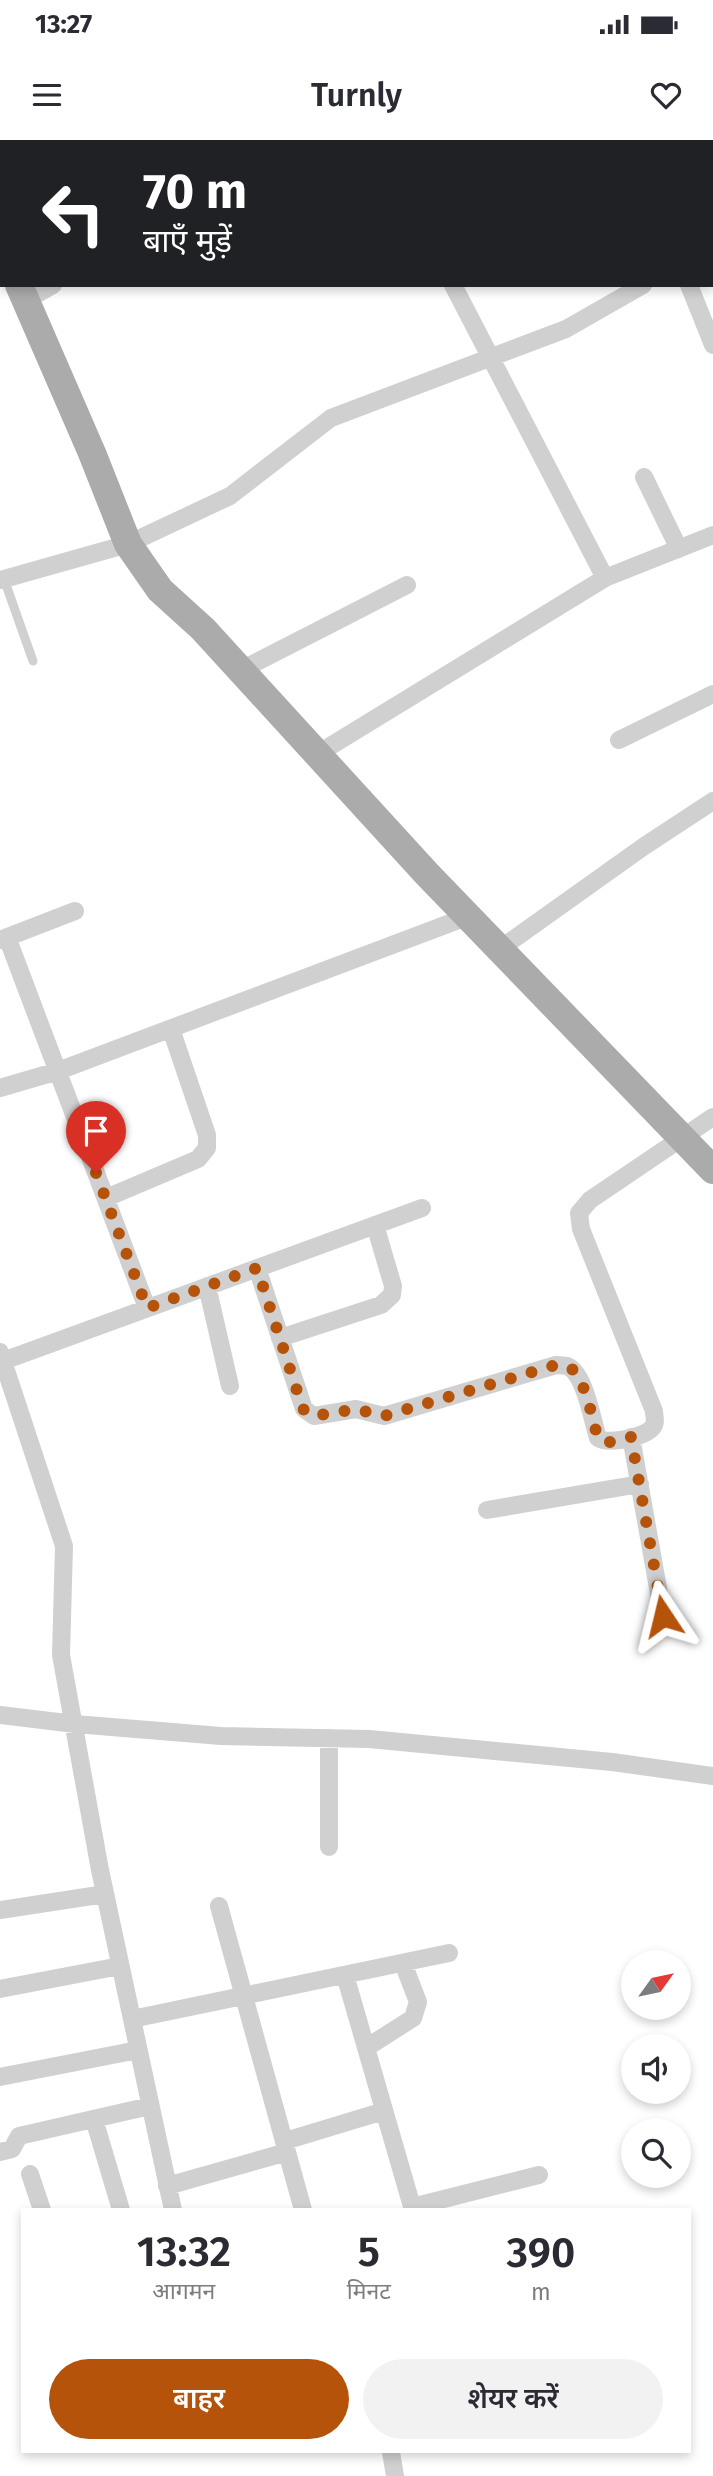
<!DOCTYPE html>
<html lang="hi">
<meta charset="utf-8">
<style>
:root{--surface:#fff;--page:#f2f2f3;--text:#2b2b33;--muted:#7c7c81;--accent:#b45309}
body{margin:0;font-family:"Fira Sans","Noto Sans Devanagari",sans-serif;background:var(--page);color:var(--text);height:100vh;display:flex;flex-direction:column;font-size:26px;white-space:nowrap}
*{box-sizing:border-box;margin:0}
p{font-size:23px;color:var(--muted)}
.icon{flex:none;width:38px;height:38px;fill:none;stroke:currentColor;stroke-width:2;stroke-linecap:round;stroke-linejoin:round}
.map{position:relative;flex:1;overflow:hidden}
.drawer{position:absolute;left:21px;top:2068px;width:670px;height:245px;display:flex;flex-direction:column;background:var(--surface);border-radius:0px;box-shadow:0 4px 10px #0003}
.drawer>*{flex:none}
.guide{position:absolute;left:0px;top:0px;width:714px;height:147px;box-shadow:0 4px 10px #0003;background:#202124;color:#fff;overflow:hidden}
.needle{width:46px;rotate:57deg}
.controls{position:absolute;left:621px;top:1810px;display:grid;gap:14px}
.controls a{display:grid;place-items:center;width:70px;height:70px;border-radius:50%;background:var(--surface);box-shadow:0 4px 10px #0003;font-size:35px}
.pin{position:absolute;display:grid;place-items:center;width:60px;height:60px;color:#fff;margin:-72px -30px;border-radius:50% 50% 50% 0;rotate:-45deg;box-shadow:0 0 7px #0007}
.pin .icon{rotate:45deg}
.me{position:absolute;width:77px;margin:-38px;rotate:350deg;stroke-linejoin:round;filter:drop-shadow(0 0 5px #0008)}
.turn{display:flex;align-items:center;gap:24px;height:147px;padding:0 28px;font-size:32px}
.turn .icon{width:91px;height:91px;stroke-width:2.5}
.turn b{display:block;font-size:49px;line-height:60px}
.eta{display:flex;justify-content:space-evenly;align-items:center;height:119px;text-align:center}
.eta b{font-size:42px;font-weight:600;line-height:49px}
.primary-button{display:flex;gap:14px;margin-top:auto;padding:14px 28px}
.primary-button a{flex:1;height:80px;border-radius:42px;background:var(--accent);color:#fff;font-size:28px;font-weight:600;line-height:80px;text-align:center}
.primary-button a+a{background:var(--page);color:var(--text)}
.status{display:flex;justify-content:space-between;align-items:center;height:49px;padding:0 35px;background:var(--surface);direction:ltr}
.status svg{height:19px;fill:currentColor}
header{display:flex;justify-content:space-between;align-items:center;height:91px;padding:0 28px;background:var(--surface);font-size:32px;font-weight:600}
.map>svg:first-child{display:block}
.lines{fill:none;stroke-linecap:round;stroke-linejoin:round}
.service{stroke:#d0d0d0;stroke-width:9}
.minor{stroke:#d0d0d0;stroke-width:18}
.primary{stroke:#ababab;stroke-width:28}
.route{stroke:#b45309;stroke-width:12;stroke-dasharray:0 21.6}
</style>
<div class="status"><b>13:27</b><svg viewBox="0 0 49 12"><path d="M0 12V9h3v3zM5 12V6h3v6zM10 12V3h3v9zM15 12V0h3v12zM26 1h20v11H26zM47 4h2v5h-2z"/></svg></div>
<header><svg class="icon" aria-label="menu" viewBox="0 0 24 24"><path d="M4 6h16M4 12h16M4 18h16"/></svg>Turnly<svg class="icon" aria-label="heart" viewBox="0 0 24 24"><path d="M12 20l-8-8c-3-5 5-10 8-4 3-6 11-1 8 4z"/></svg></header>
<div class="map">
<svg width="713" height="2336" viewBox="0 0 713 2336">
<rect width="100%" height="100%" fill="#fff"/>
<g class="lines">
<path class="service" d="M4 439 33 521"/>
<path class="minor" d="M378 0 379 2
M441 0 442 2
M303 2 306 0
M498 2 501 0
M712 106H713
M453 145 605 438
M689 145 713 205
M25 161 53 145
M644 337 679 409
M0 440 128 404 230 356 331 278 566 189 643 145
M241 530 407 445
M619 600 713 554
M319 613 605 438 713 395
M7 797 147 1168
M0 800 75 771
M500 809 643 707 713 661
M0 948 58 931 469 776
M106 1058 198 1019 207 1008V995L171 889
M257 1128 304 1269 314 1276 356 1269 384 1276 556 1225C557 1225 567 1226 567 1226 585 1233 592 1280 598 1298 609 1305 644 1297 652 1288 657 1283 654 1277 654 1271L581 1089 579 1073 590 1060 713 977
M207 1146 230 1246
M280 1198 381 1165 392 1155 393 1146 375 1085
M0 1212 64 1406 61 1515 100 1730 173 2070
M3 1221 422 1068
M631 1297 663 1476
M487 1370 640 1344
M0 1575 75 1584 221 1596 369 1599 612 1622 713 1636
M329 1598V1707
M219 1766 303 2070
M0 1770 105 1754
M345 1835 413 2070
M0 1849 120 1826
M132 1879 449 1813
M366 1908 413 1878 418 1862 403 1823
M0 1937 138 1910
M94 1979 121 2070
M285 2001 384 1971
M0 2012 12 2009 19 1996 150 1966
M30 2034 42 2070
M167 2046 287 2012
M412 2067 539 2035
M391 2312 395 2336"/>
<path class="primary" d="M0 103 2 107
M19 145 92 313 128 404 160 450 203 489 427 734 713 1030"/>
</g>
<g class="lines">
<path class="route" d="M96 1033 147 1168 257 1128 303 1269 314 1276 356 1269 384 1276 556 1225C557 1225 567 1226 567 1226 585 1233 592 1280 598 1298 609 1306 620 1300 631 1297L663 1476"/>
</g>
</svg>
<div class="controls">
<a><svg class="needle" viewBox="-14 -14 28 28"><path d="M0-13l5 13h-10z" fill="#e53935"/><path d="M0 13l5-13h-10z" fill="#7c7c81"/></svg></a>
<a><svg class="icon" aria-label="sound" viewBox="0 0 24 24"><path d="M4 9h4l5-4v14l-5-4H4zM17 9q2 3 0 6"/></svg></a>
<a><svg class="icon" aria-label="search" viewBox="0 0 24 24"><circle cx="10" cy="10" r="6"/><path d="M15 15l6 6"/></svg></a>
</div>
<div class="pin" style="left:96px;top:1033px;background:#d93025"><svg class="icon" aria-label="arrive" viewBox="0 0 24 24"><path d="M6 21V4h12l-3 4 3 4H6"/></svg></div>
<svg class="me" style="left:663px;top:1476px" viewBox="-20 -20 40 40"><path d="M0-17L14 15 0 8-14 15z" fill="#b45309" stroke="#fff" stroke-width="4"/></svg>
<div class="guide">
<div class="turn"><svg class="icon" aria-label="left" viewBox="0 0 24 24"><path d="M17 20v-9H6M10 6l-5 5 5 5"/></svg><div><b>70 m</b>बाएँ मुड़ें</div></div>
</div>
<section class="drawer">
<div class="eta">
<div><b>13:32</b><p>आगमन</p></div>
<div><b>5</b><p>मिनट</p></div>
<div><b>390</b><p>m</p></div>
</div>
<div class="primary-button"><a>बाहर</a><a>शेयर करें</a></div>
</section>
</div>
